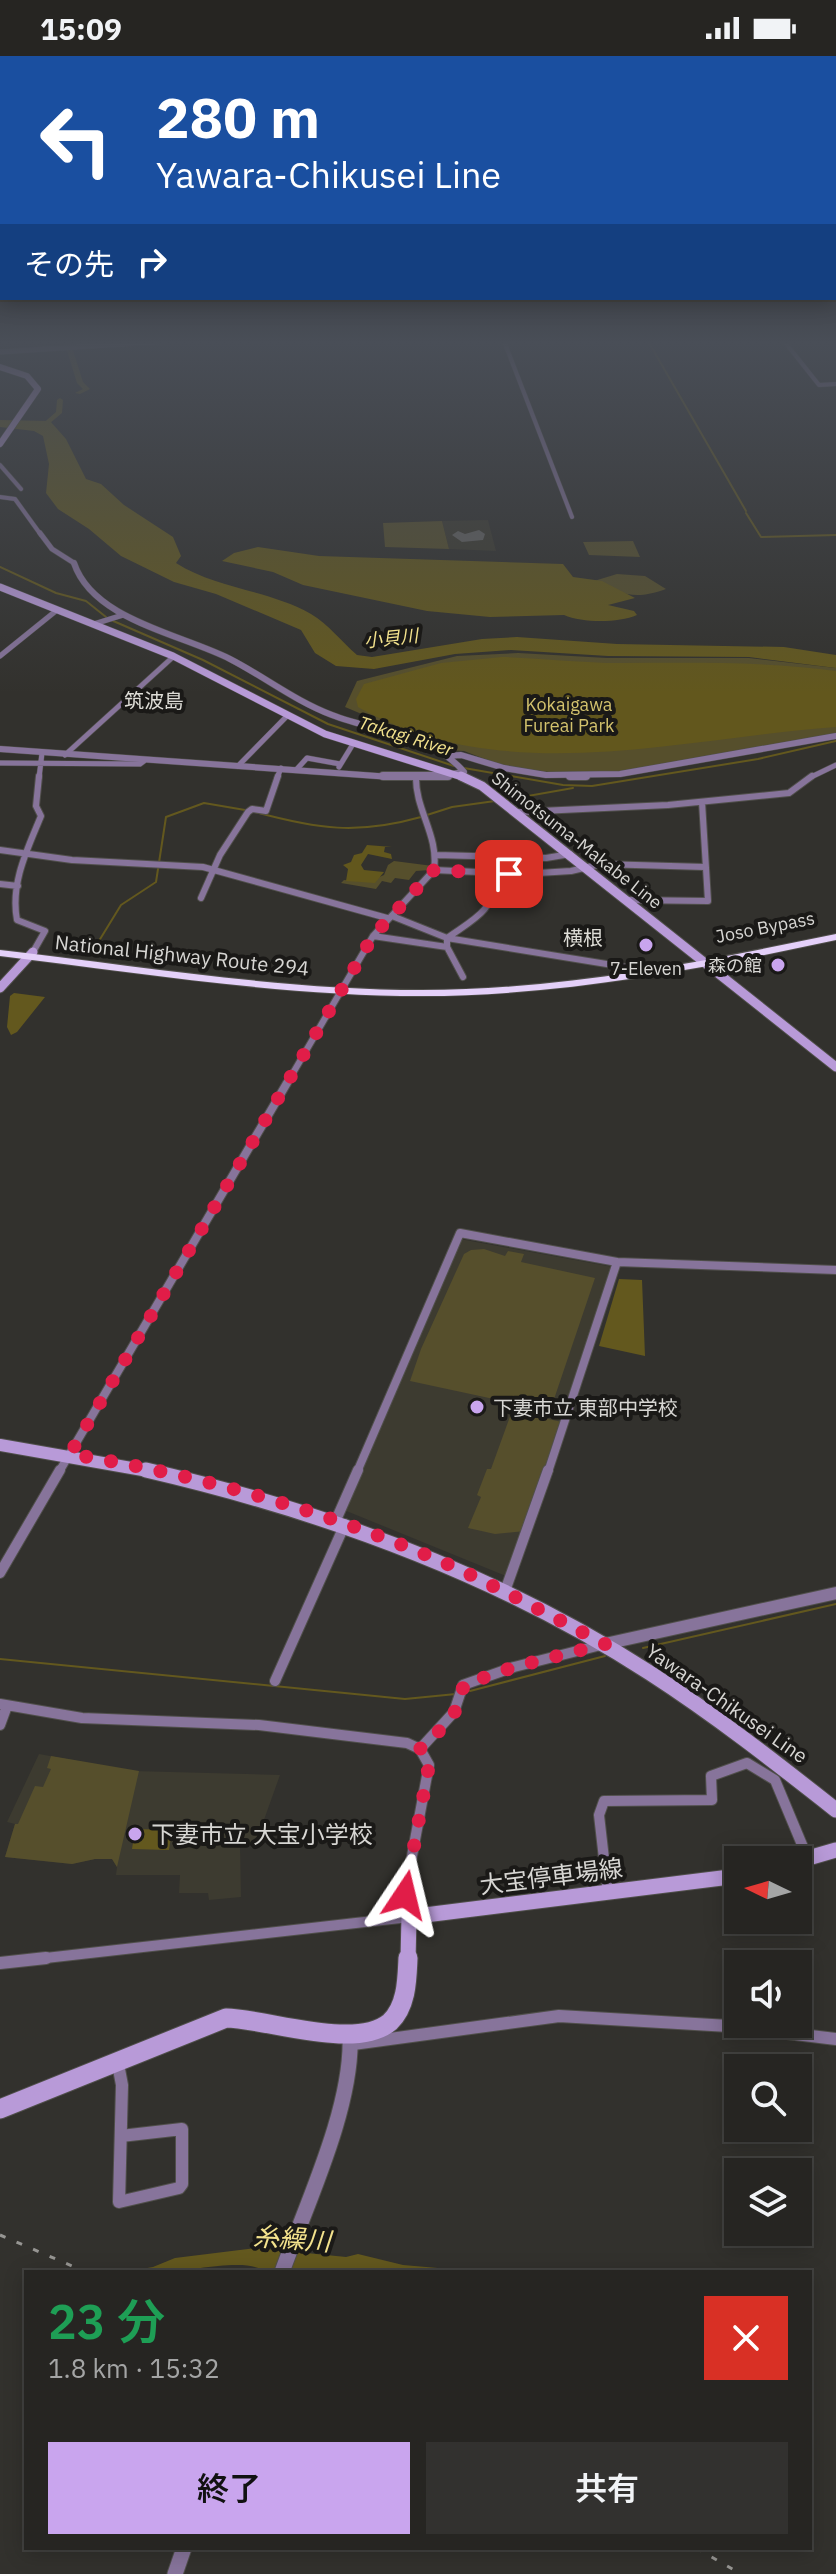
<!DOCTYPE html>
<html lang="ja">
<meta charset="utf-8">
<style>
:root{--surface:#262522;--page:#32312f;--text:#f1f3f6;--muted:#a4a5a5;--line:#424240;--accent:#c9a5ee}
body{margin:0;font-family:"IBM Plex Sans","Noto Sans JP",sans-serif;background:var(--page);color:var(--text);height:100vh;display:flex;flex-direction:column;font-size:30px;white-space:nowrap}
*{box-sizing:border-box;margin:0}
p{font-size:26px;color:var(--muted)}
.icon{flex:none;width:44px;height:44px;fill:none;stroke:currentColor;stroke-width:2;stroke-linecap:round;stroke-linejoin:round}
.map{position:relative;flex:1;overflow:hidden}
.drawer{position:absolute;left:24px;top:2214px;width:788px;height:280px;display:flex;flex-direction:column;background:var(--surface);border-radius:0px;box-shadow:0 4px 20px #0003,0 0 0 2px var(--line)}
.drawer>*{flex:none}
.banner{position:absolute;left:0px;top:0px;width:836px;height:244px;box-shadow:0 4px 20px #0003,0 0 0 2px var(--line);background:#1a4fa0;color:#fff;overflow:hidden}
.needle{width:52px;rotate:275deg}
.fabs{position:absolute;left:724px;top:1790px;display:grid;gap:16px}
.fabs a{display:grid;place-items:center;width:88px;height:88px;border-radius:0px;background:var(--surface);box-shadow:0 4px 20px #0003,0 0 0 2px var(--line);font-size:40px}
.pin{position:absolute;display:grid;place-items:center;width:68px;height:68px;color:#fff;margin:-34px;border-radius:16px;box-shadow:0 4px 12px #0006}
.me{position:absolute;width:88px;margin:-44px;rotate:10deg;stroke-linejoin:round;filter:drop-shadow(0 0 6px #0008)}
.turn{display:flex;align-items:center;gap:28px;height:168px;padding:0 24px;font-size:36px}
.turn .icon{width:104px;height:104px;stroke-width:2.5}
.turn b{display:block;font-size:56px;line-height:68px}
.then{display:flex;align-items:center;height:76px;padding:0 24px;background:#0003;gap:16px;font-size:30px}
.round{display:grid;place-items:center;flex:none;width:84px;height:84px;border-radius:0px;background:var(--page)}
.summary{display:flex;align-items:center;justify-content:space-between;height:136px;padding:0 24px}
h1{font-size:48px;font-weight:600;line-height:60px;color:#1e9e55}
.primary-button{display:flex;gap:16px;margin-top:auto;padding:16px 24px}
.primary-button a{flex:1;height:92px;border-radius:0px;background:var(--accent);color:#111;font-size:32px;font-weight:600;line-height:92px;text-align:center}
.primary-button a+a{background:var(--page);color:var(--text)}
.status{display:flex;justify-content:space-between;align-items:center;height:56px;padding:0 40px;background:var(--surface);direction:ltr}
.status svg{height:22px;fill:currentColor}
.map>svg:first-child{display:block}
.built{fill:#3d3b30}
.green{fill:#564f2c}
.forest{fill:#62571d}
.water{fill:#63581e}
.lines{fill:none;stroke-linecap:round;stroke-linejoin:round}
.stream{stroke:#63581e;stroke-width:2}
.river{fill:#63581e;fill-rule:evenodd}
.taxiway{fill:#646360;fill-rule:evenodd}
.minor-far5-casing{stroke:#504f4b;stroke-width:5}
.minor-far4-casing{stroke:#504f4b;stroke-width:6}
.minor-far3-casing{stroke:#504f4b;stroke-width:8}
.minor-far2-casing{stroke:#504f4b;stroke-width:10}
.minor-far1-casing{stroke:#504f4b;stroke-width:12}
.minor-casing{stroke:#504f4b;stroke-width:14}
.tertiary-far4-casing{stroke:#504f4b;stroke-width:6}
.tertiary-far3-casing{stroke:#504f4b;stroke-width:7}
.tertiary-far2-casing{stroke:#504f4b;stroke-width:10}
.tertiary-far1-casing{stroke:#504f4b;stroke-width:14}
.tertiary-casing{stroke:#504f4b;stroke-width:17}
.secondary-far5-casing{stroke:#504f4b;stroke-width:7}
.secondary-far4-casing{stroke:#504f4b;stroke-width:8}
.secondary-far3-casing{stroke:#504f4b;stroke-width:11}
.secondary-far2-casing{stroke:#504f4b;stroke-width:14}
.secondary-far1-casing{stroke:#504f4b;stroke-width:17}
.secondary-casing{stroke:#504f4b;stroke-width:21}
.trunk-casing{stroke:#504f4b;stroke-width:2}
.minor-far5{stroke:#87749b;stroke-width:4}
.minor-far4{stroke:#87749b;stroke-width:5}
.minor-far3{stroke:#87749b;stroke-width:6}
.minor-far2{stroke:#87749b;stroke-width:8}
.minor-far1{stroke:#87749b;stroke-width:10}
.minor{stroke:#87749b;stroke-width:12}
.tertiary-far4{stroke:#87749b;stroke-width:5}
.tertiary-far3{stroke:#87749b;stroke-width:6}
.tertiary-far2{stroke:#87749b;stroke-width:8}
.tertiary-far1{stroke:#87749b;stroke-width:12}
.tertiary{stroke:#87749b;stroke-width:15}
.secondary-far5{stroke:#b89ad8;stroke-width:6}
.secondary-far4{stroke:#b89ad8;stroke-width:7}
.secondary-far3{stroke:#b89ad8;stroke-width:9}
.secondary-far2{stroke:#b89ad8;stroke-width:12}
.secondary-far1{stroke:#b89ad8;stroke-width:15}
.secondary{stroke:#b89ad8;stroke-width:19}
.trunk{fill:#e4d0f9;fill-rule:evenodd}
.rail{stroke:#969592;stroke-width:3;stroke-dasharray:6 12;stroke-linecap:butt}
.route{stroke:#e11d48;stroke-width:14;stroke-dasharray:0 25.2}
.poi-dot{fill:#c9a5ee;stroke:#1a1917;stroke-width:3}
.labels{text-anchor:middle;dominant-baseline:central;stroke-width:8;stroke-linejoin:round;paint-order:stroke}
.far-water-label{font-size:18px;font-style:italic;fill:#f4e38d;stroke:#1a1917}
.far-park-label{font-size:18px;fill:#d3c26d;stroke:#1a1917}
.far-street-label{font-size:18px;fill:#d7d6d3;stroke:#1a1917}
.far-poi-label{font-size:18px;fill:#d7d6d3;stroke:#1a1917;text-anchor:end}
.far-quarter-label{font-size:20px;fill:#deddd7;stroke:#1a1917}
.street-label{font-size:20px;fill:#d7d6d3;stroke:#1a1917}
.poi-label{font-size:20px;fill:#d7d6d3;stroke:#1a1917;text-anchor:start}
.near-poi-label{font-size:24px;fill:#d7d6d3;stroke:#1a1917;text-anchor:start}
.near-street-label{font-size:24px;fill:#d7d6d3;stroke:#1a1917}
.near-water-label{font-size:26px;font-style:italic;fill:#f4e38d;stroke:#1a1917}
</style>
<div class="status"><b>15:09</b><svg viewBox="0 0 49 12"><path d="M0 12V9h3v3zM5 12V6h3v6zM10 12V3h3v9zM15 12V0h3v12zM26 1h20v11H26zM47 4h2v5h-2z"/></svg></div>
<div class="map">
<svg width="836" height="2518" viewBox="0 0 836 2518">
<rect width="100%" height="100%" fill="#32312d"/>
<path class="built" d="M488 464 496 495 449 493 442 465Z
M460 1183 613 1211 562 1366 506 1520 344 1454Z
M39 1698 133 1715 280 1719 255 1789H240L241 1841 209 1844 208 1837H179L180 1819H116L117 1811 112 1803H95L72 1808 5 1801 15 1768 7 1766Z"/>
<path class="green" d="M442 465 449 493 385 491 383 467Z
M633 485 640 501 589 499 583 486Z
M617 518 645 520 666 533C635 544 623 539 594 525Z
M518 597 607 602H749L836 612V677L621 716H549L503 710 464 695 447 694 345 651 357 625 457 600Z
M394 805 433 810 430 814 416 815 409 824 395 822 391 827 382 825 376 833 341 827 344 824 368 826 384 819 388 809Z
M484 1193 505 1200 508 1195 524 1198 521 1206 595 1222 550 1355 410 1325 421 1293 464 1198 471 1194Z
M512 1355 562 1366 525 1475 495 1478 468 1472 481 1441 477 1439 487 1413H491Z
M51 1700 139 1715 117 1811 112 1803H95L72 1808 5 1801 15 1768H18L35 1730 43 1731 51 1713 47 1712Z"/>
<path class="forest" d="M258 491 319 500 563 508 573 521 602 525 635 542 608 549 634 555 637 559C618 567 583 567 564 559L490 561 427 555 303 529 273 516 222 505 234 497Z
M502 601C542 602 581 607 620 607 693 607 763 605 836 615V671C680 682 504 734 358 651L356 643 364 628 441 607Z
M367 789 392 791H385L384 796 391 798 392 803 368 798 361 809 364 814 384 816 375 827 346 825 348 813 343 809 351 806 354 799 362 797Z"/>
<path class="water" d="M0 364 50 365 66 383 86 423 101 428 124 449 173 481 181 500 176 507C217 533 269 534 311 558 329 569 341 585 357 599L372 601 482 583 517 581 617 588 784 591 836 599V612L749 601 608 600 511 594 455 598 374 613 336 610 315 597 301 574 216 538 174 526 121 500 89 473 58 453 46 437 49 408 43 380 34 375 0 371Z
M14 937 45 941 17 976 11 979 7 971 10 940Z
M619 1223 642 1224 645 1300 599 1290Z
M135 1773 172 1774 169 1794 132 1793Z
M257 2192 346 2201 358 2198 403 2209 484 2216H265C250 2201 190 2215 168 2216 153 2217 138 2216 124 2216L153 2211 175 2202Z"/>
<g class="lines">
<path class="stream" d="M648 285 746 455
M746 457 761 481 836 479
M0 511 56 537 86 545 106 561
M111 564 203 604 328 668 454 710
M464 712 563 729 592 730 758 703 836 685
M505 744 573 732
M255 756C318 773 357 779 421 761
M427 759 452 751 495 745
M94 893 121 849 156 826 166 761 204 747 245 754
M643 1592 836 1548
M0 1603 405 1643 456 1638
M470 1635 605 1600"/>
<path class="river" d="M64 285H70L83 326 90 333 80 338 75 337 83 333 77 327Z
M60 342 63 344 62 357 44 372H40V370L56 356 57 344Z"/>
<path class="taxiway" d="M479 474 485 478 483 484 462 486 452 479 458 475 465 478Z"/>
<g class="minor-far5-casing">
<path id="minor-far5" d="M504 285 572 461
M784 285 819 329 836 328
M0 409 21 433
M0 441 15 443 41 479"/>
</g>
<g class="minor-far4-casing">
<path id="minor-far4" d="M40 477 52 493 74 507
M94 568 123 559
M0 600 57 554
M65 699 174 600
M0 707 140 708 144 705
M238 710 287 660
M339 711 353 688
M297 713 307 702 340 708
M39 722 42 697
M277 722 281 712
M809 722 836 709"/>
</g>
<g class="minor-far3-casing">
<path id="minor-far3" d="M519 756 668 749 789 737 812 720
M0 794 72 804 203 811 387 862
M436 799 546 802 570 798
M434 814 522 818 571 815 601 808 705 811
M0 828 18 830
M201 842 220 799 248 756 252 753 266 755 278 720
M628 844 708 845 702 746
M392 860 447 882V891L463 921
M373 880 447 891
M447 882 625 911 630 916
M447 882C477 861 491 857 499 819
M33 896 45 875 17 864C10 827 28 792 41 760L36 750 39 720
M286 1029 373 880 434 814C439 779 415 754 416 720"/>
</g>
<g class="minor-far2-casing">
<path id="minor-far2" d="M617 1206 836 1214
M59 1416 287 1027
M357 1416 460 1177 617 1206 548 1416"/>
</g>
<g class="minor-far1-casing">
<path id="minor-far1" d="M336 1464 358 1414
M0 1517 60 1414
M505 1535 548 1414
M275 1625 345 1468
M0 1648 82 1662 259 1669 407 1687 420 1693 429 1709 406 1832 409 1861 28 1904
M0 1669 7 1650
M420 1693 454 1656 463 1629 514 1611 601 1589
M608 1838 599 1759 604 1745 712 1744 711 1720 747 1707 775 1724 808 1803"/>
</g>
<g class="minor-casing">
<path id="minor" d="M0 1907 46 1902
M353 1988 559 1960 729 1970 836 1983
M118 2008 122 2029 119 2146 179 2132 182 2128V2073L121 2080"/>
</g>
<g class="tertiary-far4-casing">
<path id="tertiary-far4" d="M0 296 168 285"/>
</g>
<g class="tertiary-far3-casing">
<path id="tertiary-far3" d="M0 693 391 721H434L464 716C432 678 375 676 332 659 295 645 265 621 230 603 181 578 93 564 74 507
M446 700 461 699 504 712 546 719 620 718 836 680"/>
</g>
<g class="tertiary-far2-casing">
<path id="tertiary-far2" d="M383 720H448
M570 720H586"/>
</g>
<g class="tertiary-far1-casing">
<path id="tertiary-far1" d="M605 1588 836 1537"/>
</g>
<g class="tertiary-casing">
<path id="tertiary" d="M282 2216C306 2149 353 2051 350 1980
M175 2518 184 2492"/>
</g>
<g class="secondary-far5-casing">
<path id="secondary-far5" d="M0 311 27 320 38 333 0 388"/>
</g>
<g class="secondary-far4-casing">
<path id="secondary-far4" d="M0 531 173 600 325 678 465 722"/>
</g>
<g class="secondary-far3-casing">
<path id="secondary-far3" d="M461 720 482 730 836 1011
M0 932 33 896"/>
</g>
<g class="secondary-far2-casing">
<path id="secondary-far2" d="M0 1389 154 1416"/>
</g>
<g class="secondary-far1-casing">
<path id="secondary-far1" d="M146 1414C323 1455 497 1518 650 1617 715 1659 775 1706 836 1754
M798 1805 836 1794
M408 1904 409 1861 738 1820"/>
</g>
<g class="secondary-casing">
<path id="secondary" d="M0 2053 226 1962C268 1963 356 1995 390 1966 407 1950 407 1923 408 1902"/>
</g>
<g class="trunk-casing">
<path id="trunk" d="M836 878V884C700 913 562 940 422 940 281 940 140 917 0 900V894C140 910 281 934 422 934 562 934 700 906 836 878Z"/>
</g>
<use href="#minor-far5" class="minor-far5"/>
<use href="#minor-far4" class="minor-far4"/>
<use href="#minor-far3" class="minor-far3"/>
<use href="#minor-far2" class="minor-far2"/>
<use href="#minor-far1" class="minor-far1"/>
<use href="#minor" class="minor"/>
<use href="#tertiary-far4" class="tertiary-far4"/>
<use href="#tertiary-far3" class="tertiary-far3"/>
<use href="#tertiary-far2" class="tertiary-far2"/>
<use href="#tertiary-far1" class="tertiary-far1"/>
<use href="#tertiary" class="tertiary"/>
<use href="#secondary-far5" class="secondary-far5"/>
<use href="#secondary-far4" class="secondary-far4"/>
<use href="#secondary-far3" class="secondary-far3"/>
<use href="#secondary-far2" class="secondary-far2"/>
<use href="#secondary-far1" class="secondary-far1"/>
<use href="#secondary" class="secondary"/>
<use href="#trunk" class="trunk"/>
<path class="rail" d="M0 2179 86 2216
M696 2492 741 2518"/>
</g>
<linearGradient id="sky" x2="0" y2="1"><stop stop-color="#1c1b19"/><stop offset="0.45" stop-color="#494e57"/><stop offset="1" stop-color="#494e57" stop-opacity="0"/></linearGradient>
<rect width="836" height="637" fill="url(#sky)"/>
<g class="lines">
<path class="route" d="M405 1839 429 1709 420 1693C439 1675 463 1656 463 1629L514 1611 605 1588C551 1560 498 1531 443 1506 323 1454 199 1419 70 1398L373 880 434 814 509 818"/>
</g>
<g class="poi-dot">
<circle cx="646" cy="889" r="8"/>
<circle cx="778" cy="909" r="8"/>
<circle cx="477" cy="1351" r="8"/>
<circle cx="135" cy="1778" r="8"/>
</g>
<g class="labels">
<g class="far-water-label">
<text transform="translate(391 582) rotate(-6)">小貝川</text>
<text transform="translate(406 680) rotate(17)">Takagi River</text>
</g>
<g class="far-park-label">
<text x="569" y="648">Kokaigawa<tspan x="569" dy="21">Fureai Park</tspan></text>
</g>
<g class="far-street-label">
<text transform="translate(577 784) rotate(38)">Shimotsuma-Makabe Line</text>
<text transform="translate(765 871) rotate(-11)">Joso Bypass</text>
</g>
<g class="far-poi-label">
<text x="762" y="909">森の館</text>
<text x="646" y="912" text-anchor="middle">7-Eleven</text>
</g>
<g class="far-quarter-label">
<text x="154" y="644">筑波島</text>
<text x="583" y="881">横根</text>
</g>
<g class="street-label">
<text transform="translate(182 899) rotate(6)">National Highway Route 294</text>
<text transform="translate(727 1647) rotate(35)">Yawara-Chikusei Line</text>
</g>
<g class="poi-label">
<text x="493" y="1351">下妻市立 東部中学校</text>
</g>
<g class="near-poi-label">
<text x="151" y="1778">下妻市立 大宝小学校</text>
</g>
<g class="near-street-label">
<text transform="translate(551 1820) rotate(-7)">大宝停車場線</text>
</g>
<g class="near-water-label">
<text transform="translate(292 2182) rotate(4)">糸繰川</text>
</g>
</g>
</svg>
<div class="fabs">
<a><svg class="needle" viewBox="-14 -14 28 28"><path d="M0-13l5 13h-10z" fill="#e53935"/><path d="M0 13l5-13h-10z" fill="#a4a5a5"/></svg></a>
<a><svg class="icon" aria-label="sound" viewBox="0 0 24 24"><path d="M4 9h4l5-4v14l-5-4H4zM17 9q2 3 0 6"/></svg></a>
<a><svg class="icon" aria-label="search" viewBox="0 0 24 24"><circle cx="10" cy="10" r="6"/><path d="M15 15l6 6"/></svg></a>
<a><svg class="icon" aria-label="layers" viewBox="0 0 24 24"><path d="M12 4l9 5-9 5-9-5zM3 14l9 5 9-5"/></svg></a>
</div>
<div class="pin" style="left:509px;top:818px;background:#d93025"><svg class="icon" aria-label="arrive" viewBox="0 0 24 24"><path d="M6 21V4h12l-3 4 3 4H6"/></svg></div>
<svg class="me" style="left:405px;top:1839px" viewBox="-20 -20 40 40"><path d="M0-17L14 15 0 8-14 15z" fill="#e11d48" stroke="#fff" stroke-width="4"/></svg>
<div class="banner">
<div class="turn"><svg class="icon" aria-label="left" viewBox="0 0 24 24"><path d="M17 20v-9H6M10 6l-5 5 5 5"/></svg><div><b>280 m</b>Yawara-Chikusei Line</div></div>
<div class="then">その先<svg class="icon" aria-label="right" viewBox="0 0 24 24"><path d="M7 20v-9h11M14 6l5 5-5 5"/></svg></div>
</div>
<section class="drawer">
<div class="summary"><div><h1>23 分</h1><p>1.8 km · 15:32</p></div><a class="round" style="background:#d93025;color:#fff"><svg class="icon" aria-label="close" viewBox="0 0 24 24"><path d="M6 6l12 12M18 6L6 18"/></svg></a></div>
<div class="primary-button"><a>終了</a><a>共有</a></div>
</section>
</div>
